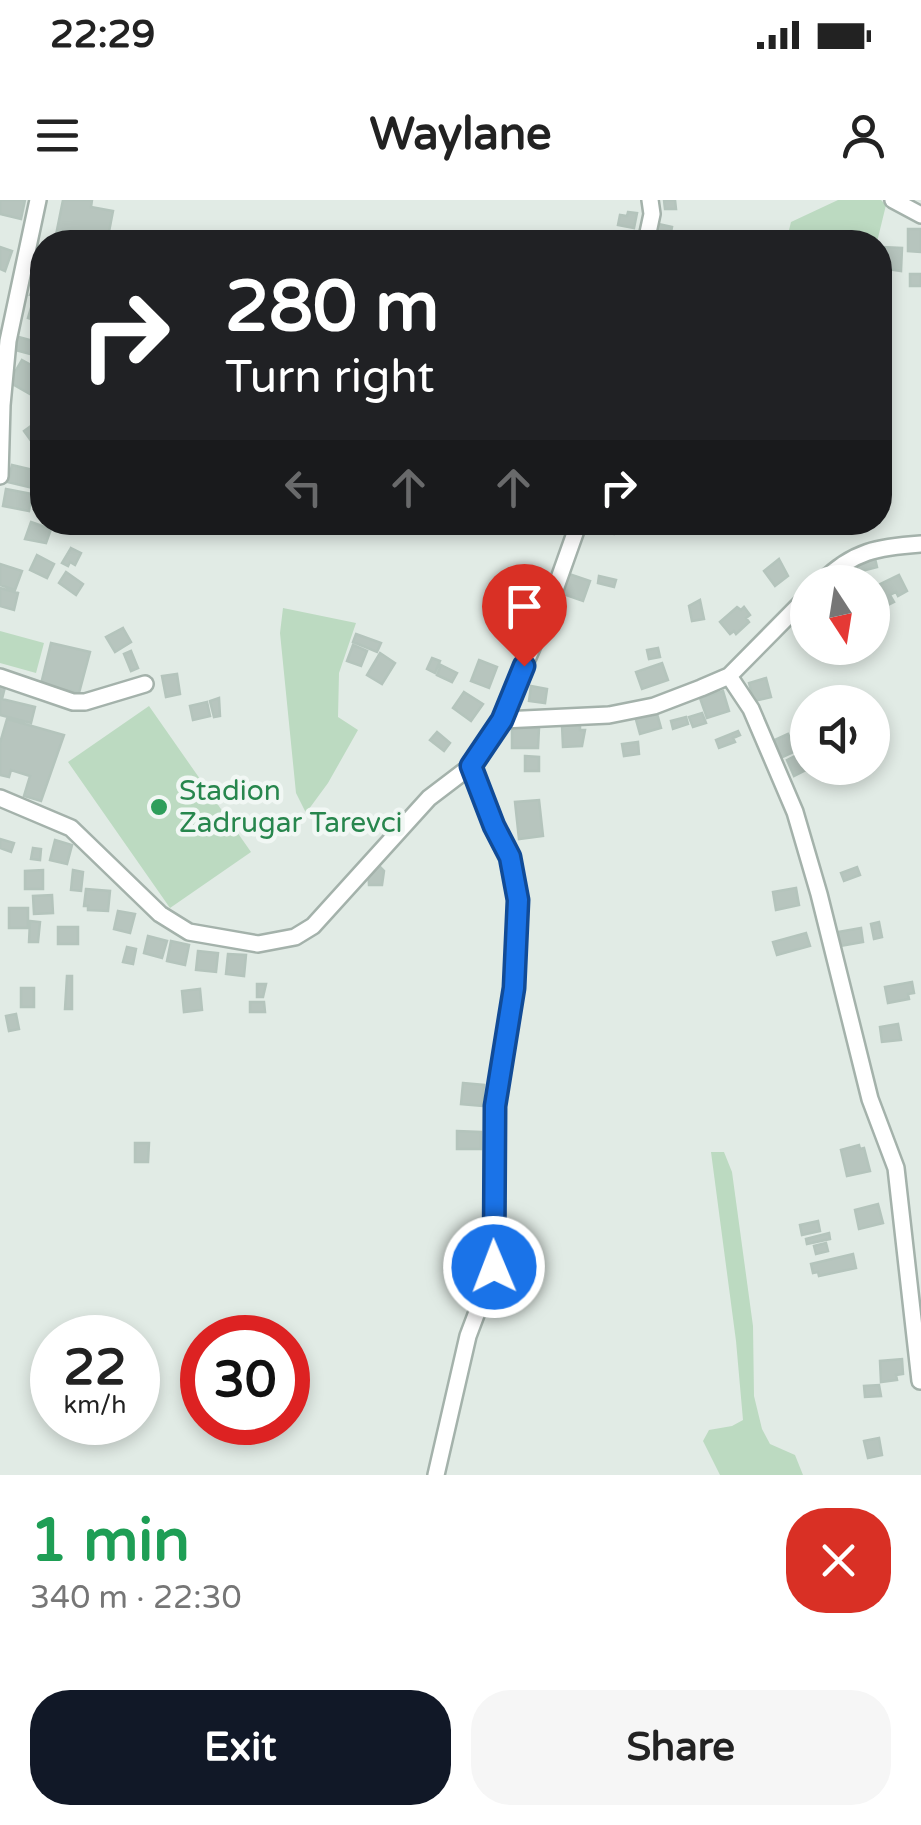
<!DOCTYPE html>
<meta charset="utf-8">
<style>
:root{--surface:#fff;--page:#f6f6f6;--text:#222;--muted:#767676;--accent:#111827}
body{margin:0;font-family:"Varela Round",sans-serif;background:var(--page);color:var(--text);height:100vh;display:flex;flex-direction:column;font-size:38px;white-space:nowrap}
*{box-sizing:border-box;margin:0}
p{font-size:32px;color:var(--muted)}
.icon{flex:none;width:55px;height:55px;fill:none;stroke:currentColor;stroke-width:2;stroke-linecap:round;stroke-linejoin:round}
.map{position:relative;height:1275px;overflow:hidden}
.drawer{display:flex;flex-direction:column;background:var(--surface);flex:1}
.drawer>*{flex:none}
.hud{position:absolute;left:30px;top:30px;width:862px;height:305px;border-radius:40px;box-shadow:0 5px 15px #0003;background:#202124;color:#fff;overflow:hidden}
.needle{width:65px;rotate:168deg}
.buttons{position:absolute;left:790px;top:365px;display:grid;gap:20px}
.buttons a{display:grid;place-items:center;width:100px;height:100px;border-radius:50%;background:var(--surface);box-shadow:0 5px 15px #0003;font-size:50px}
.speed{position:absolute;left:30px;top:1115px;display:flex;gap:20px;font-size:50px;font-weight:700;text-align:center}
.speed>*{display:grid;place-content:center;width:130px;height:130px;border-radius:50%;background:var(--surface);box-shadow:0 5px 15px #0003;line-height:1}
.speed small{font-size:25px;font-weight:400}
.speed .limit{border:15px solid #d22;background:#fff;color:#111}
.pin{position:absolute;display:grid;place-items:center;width:85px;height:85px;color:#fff;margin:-102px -42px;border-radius:50% 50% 50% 0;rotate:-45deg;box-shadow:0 0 10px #0007}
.pin .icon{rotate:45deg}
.me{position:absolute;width:110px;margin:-55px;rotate:359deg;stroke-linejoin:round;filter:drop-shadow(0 0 8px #0008)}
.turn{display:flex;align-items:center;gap:35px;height:210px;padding:0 30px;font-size:45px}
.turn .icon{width:130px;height:130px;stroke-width:2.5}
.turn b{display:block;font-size:70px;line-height:85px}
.lanes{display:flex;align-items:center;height:95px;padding:0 30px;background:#0003;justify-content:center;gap:50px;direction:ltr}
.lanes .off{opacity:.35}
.round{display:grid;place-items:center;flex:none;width:105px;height:105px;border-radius:40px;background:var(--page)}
.summary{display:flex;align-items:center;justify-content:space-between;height:170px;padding:0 30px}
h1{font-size:60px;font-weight:700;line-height:75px;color:#1e9e55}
.button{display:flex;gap:20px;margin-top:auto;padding:20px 30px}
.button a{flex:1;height:115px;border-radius:40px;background:var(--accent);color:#fff;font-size:40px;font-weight:700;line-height:115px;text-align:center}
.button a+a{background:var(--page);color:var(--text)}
.status{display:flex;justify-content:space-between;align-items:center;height:70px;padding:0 50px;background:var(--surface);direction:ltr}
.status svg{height:28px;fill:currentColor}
header{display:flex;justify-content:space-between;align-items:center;height:130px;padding:0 30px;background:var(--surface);font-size:45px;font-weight:700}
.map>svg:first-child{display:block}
.green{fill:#bcdac1}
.building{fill:#b7c5be;stroke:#b4c4bc;stroke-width:2.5}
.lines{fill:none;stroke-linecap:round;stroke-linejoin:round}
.minor-casing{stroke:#a4b2ab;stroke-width:20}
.minor{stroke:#fff;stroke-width:15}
.route-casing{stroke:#114b97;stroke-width:25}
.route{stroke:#1a73e8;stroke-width:18}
.leisure-dot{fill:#2e9e5b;stroke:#f1f7f4;stroke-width:4}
.labels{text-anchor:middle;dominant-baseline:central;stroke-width:9;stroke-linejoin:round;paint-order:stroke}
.leisure-label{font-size:28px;fill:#27864d;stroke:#f1f7f4;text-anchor:start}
</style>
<div class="status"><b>22:29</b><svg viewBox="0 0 49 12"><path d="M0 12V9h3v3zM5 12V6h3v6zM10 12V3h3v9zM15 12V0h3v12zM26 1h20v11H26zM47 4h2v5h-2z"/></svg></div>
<header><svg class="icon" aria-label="menu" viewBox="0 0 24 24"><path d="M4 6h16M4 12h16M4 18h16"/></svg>Waylane<svg class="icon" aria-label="person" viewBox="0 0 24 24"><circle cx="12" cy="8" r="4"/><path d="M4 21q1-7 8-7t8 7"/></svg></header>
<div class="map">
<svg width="921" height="1275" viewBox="0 0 921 1275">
<rect width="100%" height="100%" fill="#e1ebe5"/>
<path class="green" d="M838 0H881L886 5 877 42H786L791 22Z
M283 408 356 423 339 473 338 517 358 530 328 583 306 613 296 593 280 433Z
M0 431 44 443 36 473 0 463Z
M149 506 251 652 170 708 68 562Z
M711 952H724L732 972 753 1126 754 1196 762 1229 770 1244 795 1255 803 1275H720L703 1241 709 1230 732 1226 743 1220 736 1141Z"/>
<path class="building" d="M0 0H25L21 19 0 14Z
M63 0H92L91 7 113 11 107 42 56 35Z
M664 0H675L676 9H665Z
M628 12 637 13 634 28 618 25 620 15 627 16Z
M654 23 672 27 669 42H650Z
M908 29H921V52L908 51Z
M0 47 12 51 5 71 0 69Z
M881 47 902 48 901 71 880 68Z
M910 74H921V86H910Z
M39 77 42 78V98L30 95Z
M33 101 42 104V123L28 118Z
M15 136 33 141 30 154 12 149Z
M22 160 42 171 30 194 9 182Z
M42 218V246L41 247 38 243 34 245 24 231Z
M12 265 33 270 32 275 39 277 37 289 8 282Z
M6 289 32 294 29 311 3 306Z
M31 322 51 329 46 343 25 339Z
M596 322H616L614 334 595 332Z
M71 348 81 353 75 365 70 362 68 366 62 363Z
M874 354 877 367 858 372 854 360Z
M37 355 54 364 47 378 30 370Z
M779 359 788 376 775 386 764 371Z
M0 364 22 371 15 390 0 385Z
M66 372 83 384 76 395 59 383Z
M845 373 850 374 855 382H828Z
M569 374 590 381 583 401 563 394Z
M899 375 907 391 898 396 896 392 890 395 894 402 872 413V388Z
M599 376 616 380 614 387 598 383Z
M0 388 18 393 14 410 0 406Z
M700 400 704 419 692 421 689 406Z
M737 407 741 410 744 407 750 415 746 418 749 422 736 434 734 431 730 434 720 422Z
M123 428 131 442 115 452 106 437Z
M356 434 381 443 377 452 353 442Z
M51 443 90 452 79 493 41 484Z
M353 445 367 451 361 466 347 461Z
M658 448 660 457 649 459 647 450Z
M131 451 138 468 131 471 124 454Z
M380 453 395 463 382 484 367 475Z
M432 458 440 461 435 473 427 469Z
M479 460 497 467 489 488 471 481Z
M662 463 668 480 642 489 636 472Z
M441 465 457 473 452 482 437 475Z
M177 474 180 494 166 497 162 476Z
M766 478 771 497 754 501 749 483Z
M0 481 6 483 2 499 35 507 31 523 0 515Z
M531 486 547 489 545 503 529 501Z
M723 491 729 511 707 518 700 498Z
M464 492 483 504 471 521 453 508Z
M219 498 220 516 214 517 210 501Z
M207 502 210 516 193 520 190 506Z
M656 510 661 528 640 534 635 516Z
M702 513 706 523 693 527 689 517Z
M686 517 688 524 673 529 671 521Z
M7 519 64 535 41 601 24 596 30 576 11 570 9 577 0 575V543Z
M580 524V530H585L582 546 563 547 562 525Z
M512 528H539L538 548H512Z
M738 531 740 535 733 538 735 542 719 548 716 540Z
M437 532 450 543 444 551 430 540Z
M788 534 796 551 778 559 770 542Z
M638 542 639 554 624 556 622 544Z
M803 552 808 568H810L794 576 787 560Z
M525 556 539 557V571H525Z
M539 600 543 636 519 639 515 602Z
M0 639 14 643 11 652 0 648Z
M55 640 72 645 67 664 50 660Z
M33 648 41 649 40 660 31 659Z
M380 667 384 671 382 685H369L368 668Z
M857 667 860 675 844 681 841 673Z
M43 670V689H25V671Z
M73 670 83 672 81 691 71 690Z
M796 688 799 705 776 710 773 692Z
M86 689 110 691 108 711 88 710V706H84Z
M52 695 53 713 34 714 33 696Z
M9 708H28V728H9Z
M118 711 135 714 130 733 114 729Z
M30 721 40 722 38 742H29Z
M879 722 882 737 874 739 871 724Z
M58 727H78V744H58Z
M861 728 863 742 840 746 838 732Z
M806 733 810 746 777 755 773 742Z
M148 736 167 741 162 758 144 753Z
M171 741 189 745 185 765 167 761Z
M127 747 136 749 133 764 123 762Z
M198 751 218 753 216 772 196 770Z
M228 754 246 755 244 776 226 774Z
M67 776H72V809H65Z
M912 782 914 793 908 794 909 799 888 803 885 787Z
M257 784H266L263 797H257Z
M21 788H34V807H21Z
M200 789 202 810 184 812 182 791Z
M250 802H264L265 812H250Z
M16 814 19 829 9 831 6 816Z
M898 824 901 840 882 842 880 827Z
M463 883 484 885 482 906 461 904Z
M457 931 481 932V949H457Z
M135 943H149L148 962H135Z
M859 945 860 949 864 948 870 971 847 976 841 950Z
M878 1004 883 1023 859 1029 855 1010Z
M818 1021 820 1031 802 1035 800 1025Z
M829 1033 830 1039 807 1044 806 1039Z
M826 1043 828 1051 816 1054 814 1046Z
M853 1054 856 1068 819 1076 818 1072 813 1073 811 1064Z
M902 1159 903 1174 896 1175 897 1180 881 1182 880 1161Z
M879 1185 881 1196 865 1197 864 1186Z
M879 1238 882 1255 868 1258 864 1241Z"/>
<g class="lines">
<g class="minor-casing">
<path id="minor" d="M893 0 921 15
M646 42 652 14 650 0
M0 276 2 205 8 141 38 0
M822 382C853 351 878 347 921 344
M729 476 751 509 795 612 819 694 870 899 896 968 920 1181
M0 477 73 502H85L145 484
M501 520 546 415 579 322
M0 598 71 628 160 714 189 732 258 744 295 737 313 726 429 598 471 566 501 520 609 515 654 506 701 488 729 476 808 396
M436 1275 468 1136 494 1067 495 906 505 854 518 738 517 700 509 657 493 626 471 566"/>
</g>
<use href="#minor" class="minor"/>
</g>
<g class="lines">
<g class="route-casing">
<path id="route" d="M494 1067 495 906 514 788 518 700 510 657 494 626 471 566 502 520 524 466"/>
</g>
<use href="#route" class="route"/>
</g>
<circle class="leisure-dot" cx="159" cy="607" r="10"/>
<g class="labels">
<g class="leisure-label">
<text x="179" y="591">Stadion<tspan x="179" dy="32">Zadrugar Tarevci</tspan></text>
</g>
</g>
</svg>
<div class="buttons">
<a><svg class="needle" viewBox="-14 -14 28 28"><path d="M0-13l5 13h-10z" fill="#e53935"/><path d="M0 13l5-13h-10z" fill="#767676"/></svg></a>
<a><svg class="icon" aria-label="sound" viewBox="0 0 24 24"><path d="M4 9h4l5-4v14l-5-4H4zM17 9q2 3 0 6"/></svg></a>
</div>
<div class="speed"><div>22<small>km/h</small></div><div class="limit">30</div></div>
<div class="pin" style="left:524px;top:466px;background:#d93025"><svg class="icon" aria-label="arrive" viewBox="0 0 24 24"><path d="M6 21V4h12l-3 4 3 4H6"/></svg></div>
<svg class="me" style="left:494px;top:1067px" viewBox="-20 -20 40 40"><circle r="17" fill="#1a73e8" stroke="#fff" stroke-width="3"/><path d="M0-11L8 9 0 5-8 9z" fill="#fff"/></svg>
<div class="hud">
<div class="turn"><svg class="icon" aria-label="right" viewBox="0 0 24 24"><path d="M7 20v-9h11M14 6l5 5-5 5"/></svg><div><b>280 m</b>Turn right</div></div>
<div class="lanes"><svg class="icon off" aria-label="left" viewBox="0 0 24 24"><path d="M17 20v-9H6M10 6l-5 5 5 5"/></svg><svg class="icon off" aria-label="ahead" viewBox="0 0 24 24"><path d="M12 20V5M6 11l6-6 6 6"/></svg><svg class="icon off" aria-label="ahead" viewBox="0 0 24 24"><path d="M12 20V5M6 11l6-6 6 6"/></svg><svg class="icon" aria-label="right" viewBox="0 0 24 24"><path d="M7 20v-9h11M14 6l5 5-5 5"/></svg></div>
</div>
</div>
<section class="drawer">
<div class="summary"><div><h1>1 min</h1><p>340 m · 22:30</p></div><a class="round" style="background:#d93025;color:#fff"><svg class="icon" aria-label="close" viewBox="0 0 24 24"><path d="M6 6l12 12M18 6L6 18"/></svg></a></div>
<div class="button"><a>Exit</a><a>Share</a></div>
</section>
